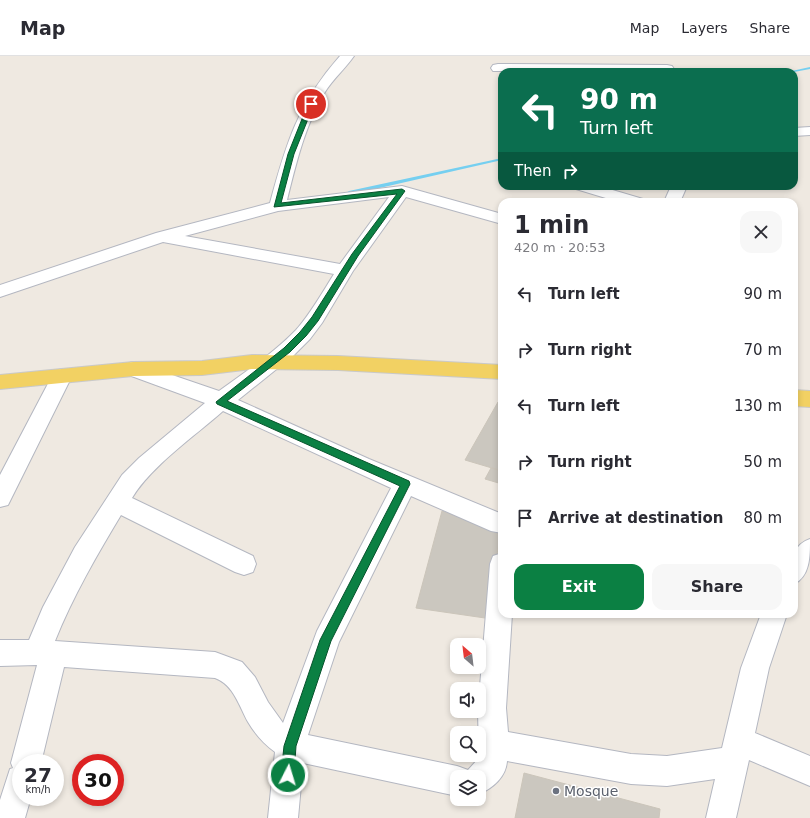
<!DOCTYPE html>
<meta charset="utf-8">
<style>
:root{--surface:#fff;--page:#f7f7f7;--text:#2b2b33;--muted:#7c7c81;--line:#e1e1e2;--accent:#0b8043}
body{margin:0;font-family:"DejaVu Sans",sans-serif;background:var(--page);color:var(--text);height:100vh;display:flex;flex-direction:column;font-size:15px;white-space:nowrap}
*{box-sizing:border-box;margin:0}
p{font-size:13px;color:var(--muted)}
.icon{flex:none;width:22px;height:22px;fill:none;stroke:currentColor;stroke-width:2;stroke-linecap:round;stroke-linejoin:round}
.map{position:relative;flex:1;overflow:hidden}
.panel{position:absolute;left:498px;top:142px;width:300px;height:420px;display:flex;flex-direction:column;background:var(--surface);border-radius:12px;box-shadow:0 2px 6px #0003}
.panel>*{flex:none}
.banner{position:absolute;left:498px;top:12px;width:300px;height:122px;border-radius:12px;box-shadow:0 2px 6px #0003;background:#0b6e4f;color:#fff;overflow:hidden}
.needle{width:26px;rotate:332deg}
.fabs{position:absolute;left:450px;top:582px;display:grid;gap:8px}
.fabs a{display:grid;place-items:center;width:36px;height:36px;border-radius:8px;background:var(--surface);box-shadow:0 2px 6px #0003;font-size:20px}
.speed{position:absolute;left:12px;top:698px;display:flex;gap:8px;font-size:20px;font-weight:700;text-align:center}
.speed>*{display:grid;place-content:center;width:52px;height:52px;border-radius:50%;background:var(--surface);box-shadow:0 2px 6px #0003;line-height:1}
.speed small{font-size:10px;font-weight:400}
.speed .limit{border:6px solid #d22;background:#fff;color:#111}
.pin{position:absolute;display:grid;place-items:center;width:34px;height:34px;color:#fff;margin:-17px;border:2px solid #fff;border-radius:50%;box-shadow:0 1px 4px #0007}
.me{position:absolute;width:44px;margin:-22px;rotate:5deg;stroke-linejoin:round;filter:drop-shadow(0 0 3px #0008)}
.turn{display:flex;align-items:center;gap:14px;height:84px;padding:0 16px;font-size:18px}
.turn .icon{width:52px;height:52px;stroke-width:2.5}
.turn b{display:block;font-size:28px;line-height:34px}
.then{display:flex;align-items:center;height:38px;padding:0 16px;background:#0003;gap:8px;font-size:15px}
.round{display:grid;place-items:center;flex:none;width:42px;height:42px;border-radius:12px;background:var(--page)}
.summary{display:flex;align-items:center;justify-content:space-between;height:68px;padding:0 16px}
h1{font-size:24px;font-weight:600;line-height:30px}
.primary-button{display:flex;gap:8px;margin-top:auto;padding:8px 16px}
.primary-button a{flex:1;height:46px;border-radius:12px;background:var(--accent);color:#fff;font-size:16px;font-weight:600;line-height:46px;text-align:center}
.primary-button a+a{background:var(--page);color:var(--text)}
ul{padding:0;list-style:none}
li{display:flex;align-items:center;gap:12px;height:56px;padding:0 16px}
li div{flex:1}
li b{display:block;font-size:15px}
li em{font-style:normal}
header{display:flex;align-items:center;gap:24px;box-sizing:border-box;height:56px;padding:0 20px;background:var(--surface);border-bottom:1px solid var(--line)}
header strong{font-size:19px}
nav{display:flex;gap:22px;margin-inline-start:auto;font-size:14px}
.map>svg:first-child{display:block}
.lines{fill:none;stroke-linecap:round;stroke-linejoin:round}
.stream{fill:#75cff0;fill-rule:evenodd}
.building{fill:#cbc7bf;stroke:#cbc5ba}
.minor-casing{stroke:#b4b7c1;stroke-width:2}
.major-casing{stroke:#c9c9c9;stroke-width:2}
.minor{fill:#fff;fill-rule:evenodd}
.major{fill:#f2d163;fill-rule:evenodd}
.route{fill:#0b8043;stroke:#07532c}
.worship-dot{fill:#6b7280;stroke:#fff;stroke-width:1.5}
.labels{text-anchor:middle;dominant-baseline:central;stroke-width:3;stroke-linejoin:round;paint-order:stroke}
.near-worship-label{font-size:14px;fill:#5b616d;stroke:#fff;text-anchor:start}
</style>
<header>
<strong>Map</strong>
<nav><a>Map</a><a>Layers</a><a>Share</a></nav>
</header>
<div class="map">
<svg width="810" height="762" viewBox="0 0 810 762">
<rect width="100%" height="100%" fill="#efe9e1"/>
<g class="lines">
<path class="stream" d="M810 11V13L794 16H787Z
M502 102V104L349 139 346 137 349 135Z"/>
</g>
<path class="building" d="M498 346H502V415L465 404Z
M491 412 502 415V428L485 423Z
M442 455 501 477 485 562 416 552Z
M524 717 660 753 659 762H515Z"/>
<g class="lines">
<g class="minor-casing">
<path id="minor" d="M340 0H354C345 13 333 23 325 36 305 69 296 108 287 144L402 130 502 158V168L406 141 353 215 322 267 310 283 294 299 238 344 369 403 502 458V477L491 475 411 440 339 586 308 679 457 710 468 714 478 703 479 699 478 655 490 508 493 500 502 497V558H512L506 652 508 676 631 698 667 700 722 692 741 612 761 558H787L769 612 755 677 810 700V730L749 704 736 762H706L715 723 667 730 631 728 507 705C506 721 493 732 479 738V721H457V740L303 707 298 762H268L275 696C264 688 255 678 248 666 239 650 234 629 215 622L64 611 41 707H21V741H31L25 762H0V744L10 713 13 712 11 707 37 609 0 610V584H29L43 551 75 491 122 419 139 402 205 347 126 318 123 313 126 308 133 306 140 308 219 335C245 316 274 297 296 274 311 257 322 237 334 218L163 186 0 241V229L156 177 270 147C286 88 298 47 340 0ZM389 141 340 208 185 180 278 155ZM223 355 391 432 317 575 283 667 268 646 255 621 242 606 215 596 55 585C73 540 97 499 121 459L235 516 244 519 253 516 256 508 253 500 132 442C151 410 195 380 223 355Z
M498 8 667 9 672 10 674 13 671 16 493 15 491 12 493 9Z
M810 71V79L794 80V72Z
M574 130H599L643 143 645 146H619L576 133Z
M671 130H687L680 146H664Z
M62 313 69 315 72 320 8 449 0 451V419L52 320 55 315Z
M810 483C810 501 810 520 794 528 794 509 789 490 810 483Z"/>
</g>
<g class="major-casing">
<path id="major" d="M252 299 338 300 502 309V323L338 314 252 313 202 319 133 320 0 333V319L133 306 202 305Z
M794 334 810 335V351L794 350Z"/>
</g>
<use href="#minor" class="minor"/>
<use href="#major" class="major"/>
</g>
<path class="route" d="M311 47 314 48 294 98 281 147 402 133 405 135 358 200 318 265 306 280 290 296 227 345 409 425 410 428 331 585 296 690 294 719 292 723 288 725 283 723 281 719 284 690 320 584 400 430 217 348 216 346 284 292 300 276 312 261 352 198 397 138 274 151 288 98 308 48Z"/>
<circle class="worship-dot" cx="556" cy="735" r="4"/>
<g class="labels">
<g class="near-worship-label">
<text x="564" y="735">Mosque</text>
</g>
</g>
</svg>
<div class="fabs">
<a><svg class="needle" viewBox="-14 -14 28 28"><path d="M0-13l5 13h-10z" fill="#e53935"/><path d="M0 13l5-13h-10z" fill="#7c7c81"/></svg></a>
<a><svg class="icon" aria-label="sound" viewBox="0 0 24 24"><path d="M4 9h4l5-4v14l-5-4H4zM17 9q2 3 0 6"/></svg></a>
<a><svg class="icon" aria-label="search" viewBox="0 0 24 24"><circle cx="10" cy="10" r="6"/><path d="M15 15l6 6"/></svg></a>
<a><svg class="icon" aria-label="layers" viewBox="0 0 24 24"><path d="M12 4l9 5-9 5-9-5zM3 14l9 5 9-5"/></svg></a>
</div>
<div class="speed"><div>27<small>km/h</small></div><div class="limit">30</div></div>
<div class="pin" style="left:311px;top:48px;background:#d93025"><svg class="icon" aria-label="arrive" viewBox="0 0 24 24"><path d="M6 21V4h12l-3 4 3 4H6"/></svg></div>
<svg class="me" style="left:288px;top:719px" viewBox="-20 -20 40 40"><circle r="17" fill="#0b8043" stroke="#fff" stroke-width="3"/><path d="M0-11L8 9 0 5-8 9z" fill="#fff"/></svg>
<div class="banner">
<div class="turn"><svg class="icon" aria-label="left" viewBox="0 0 24 24"><path d="M17 20v-9H6M10 6l-5 5 5 5"/></svg><div><b>90 m</b>Turn left</div></div>
<div class="then">Then<svg class="icon" aria-label="right" viewBox="0 0 24 24"><path d="M7 20v-9h11M14 6l5 5-5 5"/></svg></div>
</div>
<section class="panel">
<div class="summary"><div><h1>1 min</h1><p>420 m · 20:53</p></div><a class="round"><svg class="icon" aria-label="close" viewBox="0 0 24 24"><path d="M6 6l12 12M18 6L6 18"/></svg></a></div>
<ul>
<li><svg class="icon" aria-label="left" viewBox="0 0 24 24"><path d="M17 20v-9H6M10 6l-5 5 5 5"/></svg><div><b>Turn left</b></div><em>90 m</em></li>
<li><svg class="icon" aria-label="right" viewBox="0 0 24 24"><path d="M7 20v-9h11M14 6l5 5-5 5"/></svg><div><b>Turn right</b></div><em>70 m</em></li>
<li><svg class="icon" aria-label="left" viewBox="0 0 24 24"><path d="M17 20v-9H6M10 6l-5 5 5 5"/></svg><div><b>Turn left</b></div><em>130 m</em></li>
<li><svg class="icon" aria-label="right" viewBox="0 0 24 24"><path d="M7 20v-9h11M14 6l5 5-5 5"/></svg><div><b>Turn right</b></div><em>50 m</em></li>
<li><svg class="icon" aria-label="arrive" viewBox="0 0 24 24"><path d="M6 21V4h12l-3 4 3 4H6"/></svg><div><b>Arrive at destination</b></div><em>80 m</em></li>
</ul>
<div class="primary-button"><a>Exit</a><a>Share</a></div>
</section>
</div>
